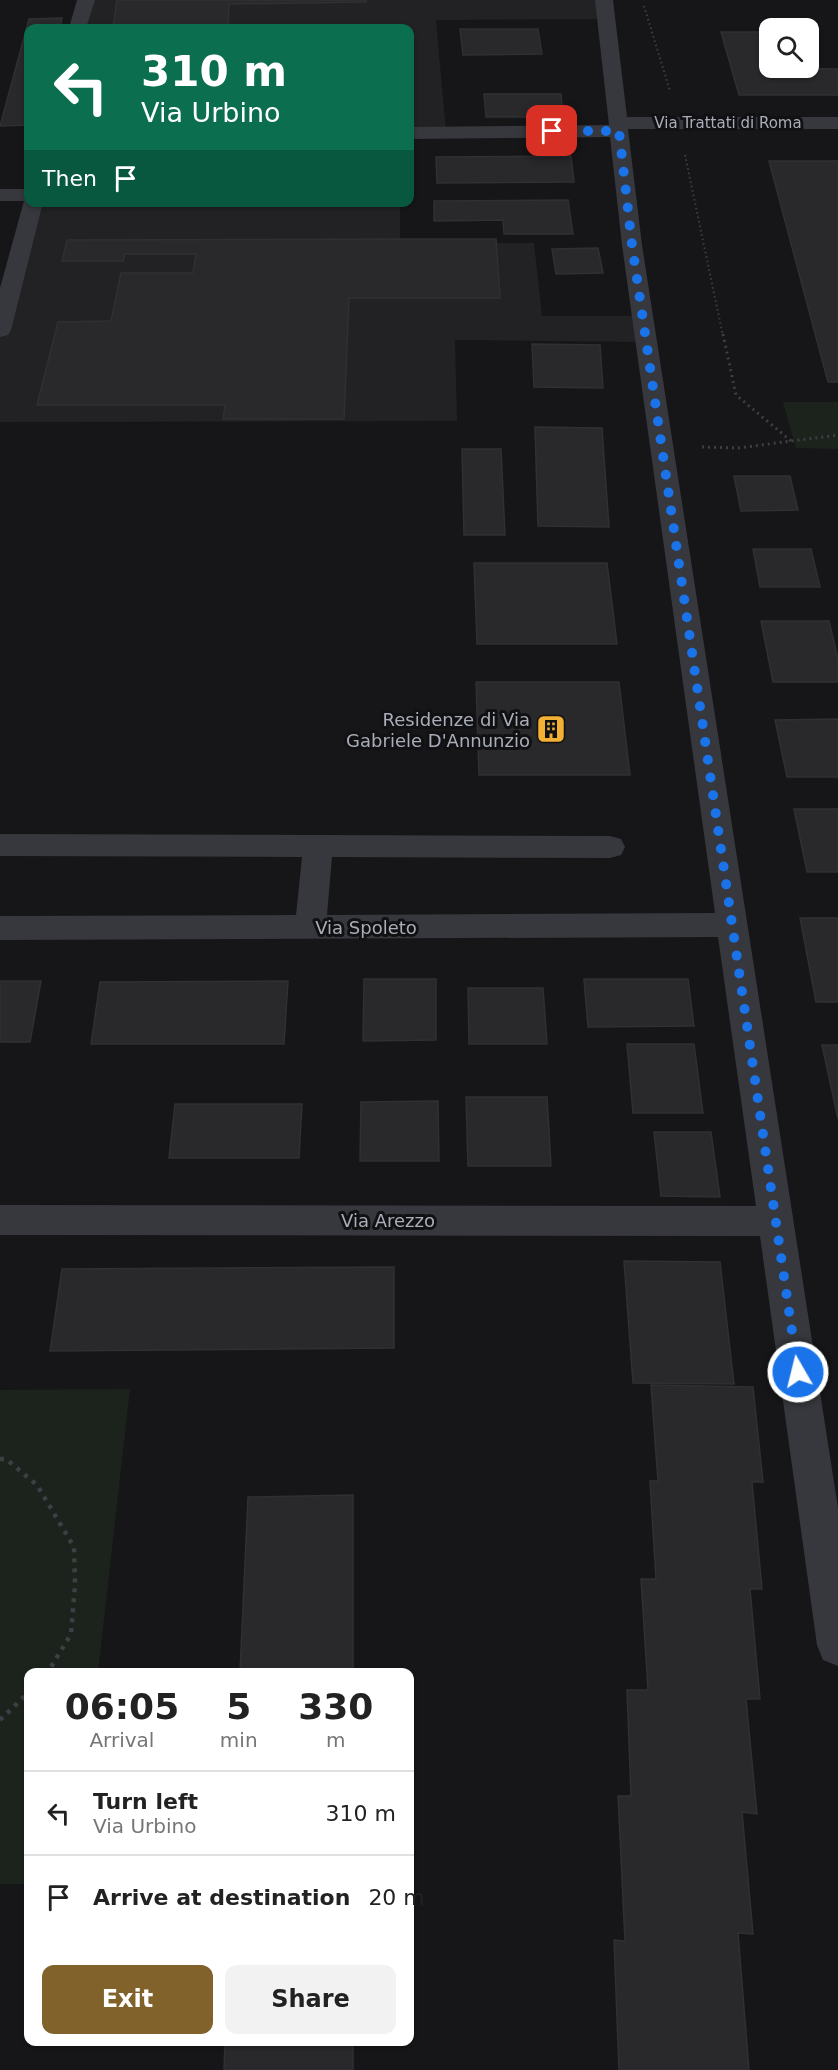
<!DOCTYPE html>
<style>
:root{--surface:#fff;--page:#f2f2f2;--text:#222;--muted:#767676;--line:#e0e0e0;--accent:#80622a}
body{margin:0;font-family:"DejaVu Sans",sans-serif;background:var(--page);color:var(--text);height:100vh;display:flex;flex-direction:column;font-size:22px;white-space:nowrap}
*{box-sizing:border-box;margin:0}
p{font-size:20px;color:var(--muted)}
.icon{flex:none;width:33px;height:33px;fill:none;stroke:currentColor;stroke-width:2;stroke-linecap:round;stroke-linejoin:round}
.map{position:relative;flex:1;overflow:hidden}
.details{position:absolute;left:24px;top:1668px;width:390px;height:378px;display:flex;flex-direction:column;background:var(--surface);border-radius:12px;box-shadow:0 2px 4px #0004}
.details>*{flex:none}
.top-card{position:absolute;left:24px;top:24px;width:390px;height:183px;border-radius:12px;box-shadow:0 2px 4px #0004;background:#0b6e4f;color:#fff;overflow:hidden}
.controls{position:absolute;left:759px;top:18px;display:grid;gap:12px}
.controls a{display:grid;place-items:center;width:60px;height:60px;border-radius:12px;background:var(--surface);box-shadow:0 2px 4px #0004;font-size:30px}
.pin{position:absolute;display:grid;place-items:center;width:51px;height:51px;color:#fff;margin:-26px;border-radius:12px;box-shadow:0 3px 9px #0006}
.me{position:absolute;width:66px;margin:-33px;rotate:352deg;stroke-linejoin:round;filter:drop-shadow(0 0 4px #0008)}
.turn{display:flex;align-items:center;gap:21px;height:126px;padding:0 18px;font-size:27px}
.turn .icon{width:78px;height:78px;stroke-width:2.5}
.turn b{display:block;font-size:42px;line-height:51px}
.then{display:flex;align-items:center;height:57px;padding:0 18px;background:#0003;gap:12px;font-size:22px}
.eta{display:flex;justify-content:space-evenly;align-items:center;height:102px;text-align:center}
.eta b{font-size:36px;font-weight:700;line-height:42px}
.action{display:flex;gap:12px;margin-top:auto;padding:12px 18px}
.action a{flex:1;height:69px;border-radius:12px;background:var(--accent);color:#fff;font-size:24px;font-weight:700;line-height:69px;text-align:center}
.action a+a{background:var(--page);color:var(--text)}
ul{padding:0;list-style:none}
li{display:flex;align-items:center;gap:18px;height:84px;padding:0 18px;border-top:2px solid var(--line)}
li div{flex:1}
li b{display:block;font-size:22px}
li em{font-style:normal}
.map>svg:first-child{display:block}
.built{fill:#222225}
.green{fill:#1c231d}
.building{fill:#29292c;stroke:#303034;stroke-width:1.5}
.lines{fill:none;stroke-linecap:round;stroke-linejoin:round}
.path-far2{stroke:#3d3f44;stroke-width:2;stroke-dasharray:1.5 3;stroke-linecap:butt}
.path-far1{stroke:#3d3f44;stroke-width:3;stroke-dasharray:2 4;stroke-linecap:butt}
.path{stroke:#3d3f44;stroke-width:4.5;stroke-dasharray:4 6;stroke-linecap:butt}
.minor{fill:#37383d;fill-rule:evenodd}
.route{stroke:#1a73e8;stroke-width:10;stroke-dasharray:0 18}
.labels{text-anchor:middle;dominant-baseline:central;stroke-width:6;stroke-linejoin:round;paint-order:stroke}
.far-street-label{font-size:15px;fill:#a8adb8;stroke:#111113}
.poi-label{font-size:18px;fill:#a8adb8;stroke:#111113;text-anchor:end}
.street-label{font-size:18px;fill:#a8adb8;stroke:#111113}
</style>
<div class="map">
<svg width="838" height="2070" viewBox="0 0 838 2070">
<rect width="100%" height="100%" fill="#161618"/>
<path class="built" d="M86 0H604L607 19 436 20 446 132 410 133V28H78Z
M33 203H400V239H496L497 243H534L542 316H643L647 342 455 340 457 421 0 422V330Z"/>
<path class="green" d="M783 402H838V449L796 448Z
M130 1389 98 1672H28V1884H0V1390Z"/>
<path class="building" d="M117 0H366V2L229 4 228 28H113Z
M62 18 60 28H28V125L0 126 29 19Z
M460 29H538L542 54 463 55Z
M721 32H770V68L838 69V95H739Z
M484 94H561L562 106H555L556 117H486Z
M571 156 574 182 437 183 436 157Z
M769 161H838V382H828Z
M568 200 573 234H504L503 220 434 221V201Z
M400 239H496L500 298H349L344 419H223L225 405H37L58 322 111 321 121 273H193L196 254H125L123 261H62L67 240Z
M598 248 603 273 556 274 552 249Z
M532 344 600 345 603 388 534 387Z
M535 427 602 428 609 527 538 526Z
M462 449H501L505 535H464Z
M734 476H790L798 510 741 511Z
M753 549H811L820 587H760Z
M474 563H607L617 644H477Z
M761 621H829L838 659V682H773Z
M476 682H619L630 775H479Z
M838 719V777H787L775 720Z
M794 809H838V872H807Z
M800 918H838V1002H816Z
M364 979H436V1040L363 1041Z
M584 979H688L694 1026 588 1027Z
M0 981H41L30 1042H0Z
M288 981 284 1044H91L100 982Z
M468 988H543L547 1044H469Z
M627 1044H694L703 1113H633Z
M822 1045H838V1119Z
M466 1097H547L551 1166H468Z
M438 1101 439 1161H360L361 1102Z
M175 1104H302L299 1158H169Z
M654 1132H711L720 1197 661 1196Z
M624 1261 720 1262 734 1384 633 1383Z
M394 1267V1348L50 1351 62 1269Z
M651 1385 753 1387 763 1482H752L762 1589H750L760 1699H746L757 1814 742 1812 753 1934 738 1933 749 2070H619L614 1940 625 1941 618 1796H631L627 1690H648L641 1579H656L650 1481H658Z
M353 1495V1672H240L248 1497Z
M225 2042H353V2070H224Z"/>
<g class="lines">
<path class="path-far2" d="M644 6 670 91
M685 155 723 336"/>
<path class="path-far1" d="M723 334 736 395 791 441
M702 447 738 448 838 435"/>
<path class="path" d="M0 1459H6L37 1485 74 1547 75 1585 71 1634 48 1672
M0 1720 28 1693"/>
<path class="minor" d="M77 0H95L86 28H69Z
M595 0H613L627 117H838V129H628L642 245 838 1508V1666L823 1660 817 1645 760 1236 0 1235V1205L756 1206 718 937 0 940V916L296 915 302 857 0 856V834L610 836 621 839 625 847 621 855 610 858 332 857 327 915 715 913 622 245 610 137 410 139V127L609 125Z
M0 189H28V202H43L11 330 8 335 0 337V288L24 201H0Z"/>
</g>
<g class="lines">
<path class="route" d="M552 131H619L632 245 798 1372"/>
</g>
<defs>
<g id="building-square" transform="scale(1.5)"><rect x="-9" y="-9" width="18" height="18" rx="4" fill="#f2b134" stroke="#111113"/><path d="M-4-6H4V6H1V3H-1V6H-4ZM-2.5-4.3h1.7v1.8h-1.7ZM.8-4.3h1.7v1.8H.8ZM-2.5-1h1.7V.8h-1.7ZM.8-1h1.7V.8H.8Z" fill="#111"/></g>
</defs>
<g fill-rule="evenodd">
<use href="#building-square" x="551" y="729"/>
</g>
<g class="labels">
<g class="far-street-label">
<text x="728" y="123">Via Trattati di Roma</text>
</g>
<g class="poi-label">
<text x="530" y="719">Residenze di Via<tspan x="530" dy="21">Gabriele D'Annunzio</tspan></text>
</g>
<g class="street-label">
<text x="366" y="927">Via Spoleto</text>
<text x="388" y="1220">Via Arezzo</text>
</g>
</g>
</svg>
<div class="controls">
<a><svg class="icon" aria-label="search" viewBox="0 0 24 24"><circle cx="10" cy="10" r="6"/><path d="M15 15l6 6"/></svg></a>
</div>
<div class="pin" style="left:552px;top:131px;background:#d93025"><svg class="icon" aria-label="arrive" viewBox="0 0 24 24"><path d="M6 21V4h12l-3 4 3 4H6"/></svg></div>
<svg class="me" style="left:798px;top:1372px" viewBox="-20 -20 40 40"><circle r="17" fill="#1a73e8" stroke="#fff" stroke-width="3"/><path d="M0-11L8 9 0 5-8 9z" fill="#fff"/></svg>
<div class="top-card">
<div class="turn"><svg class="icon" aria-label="left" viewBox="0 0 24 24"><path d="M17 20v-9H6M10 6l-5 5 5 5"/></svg><div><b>310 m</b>Via Urbino</div></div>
<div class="then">Then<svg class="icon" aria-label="arrive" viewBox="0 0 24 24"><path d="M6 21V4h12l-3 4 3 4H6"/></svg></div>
</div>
<section class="details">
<div class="eta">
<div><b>06:05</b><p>Arrival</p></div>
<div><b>5</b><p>min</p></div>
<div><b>330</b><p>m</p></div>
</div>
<ul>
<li><svg class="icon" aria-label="left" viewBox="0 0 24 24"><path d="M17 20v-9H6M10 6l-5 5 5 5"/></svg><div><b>Turn left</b><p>Via Urbino</p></div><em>310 m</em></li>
<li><svg class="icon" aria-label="arrive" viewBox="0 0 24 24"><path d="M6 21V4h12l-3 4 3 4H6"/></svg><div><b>Arrive at destination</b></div><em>20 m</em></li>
</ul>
<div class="action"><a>Exit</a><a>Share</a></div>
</section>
</div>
